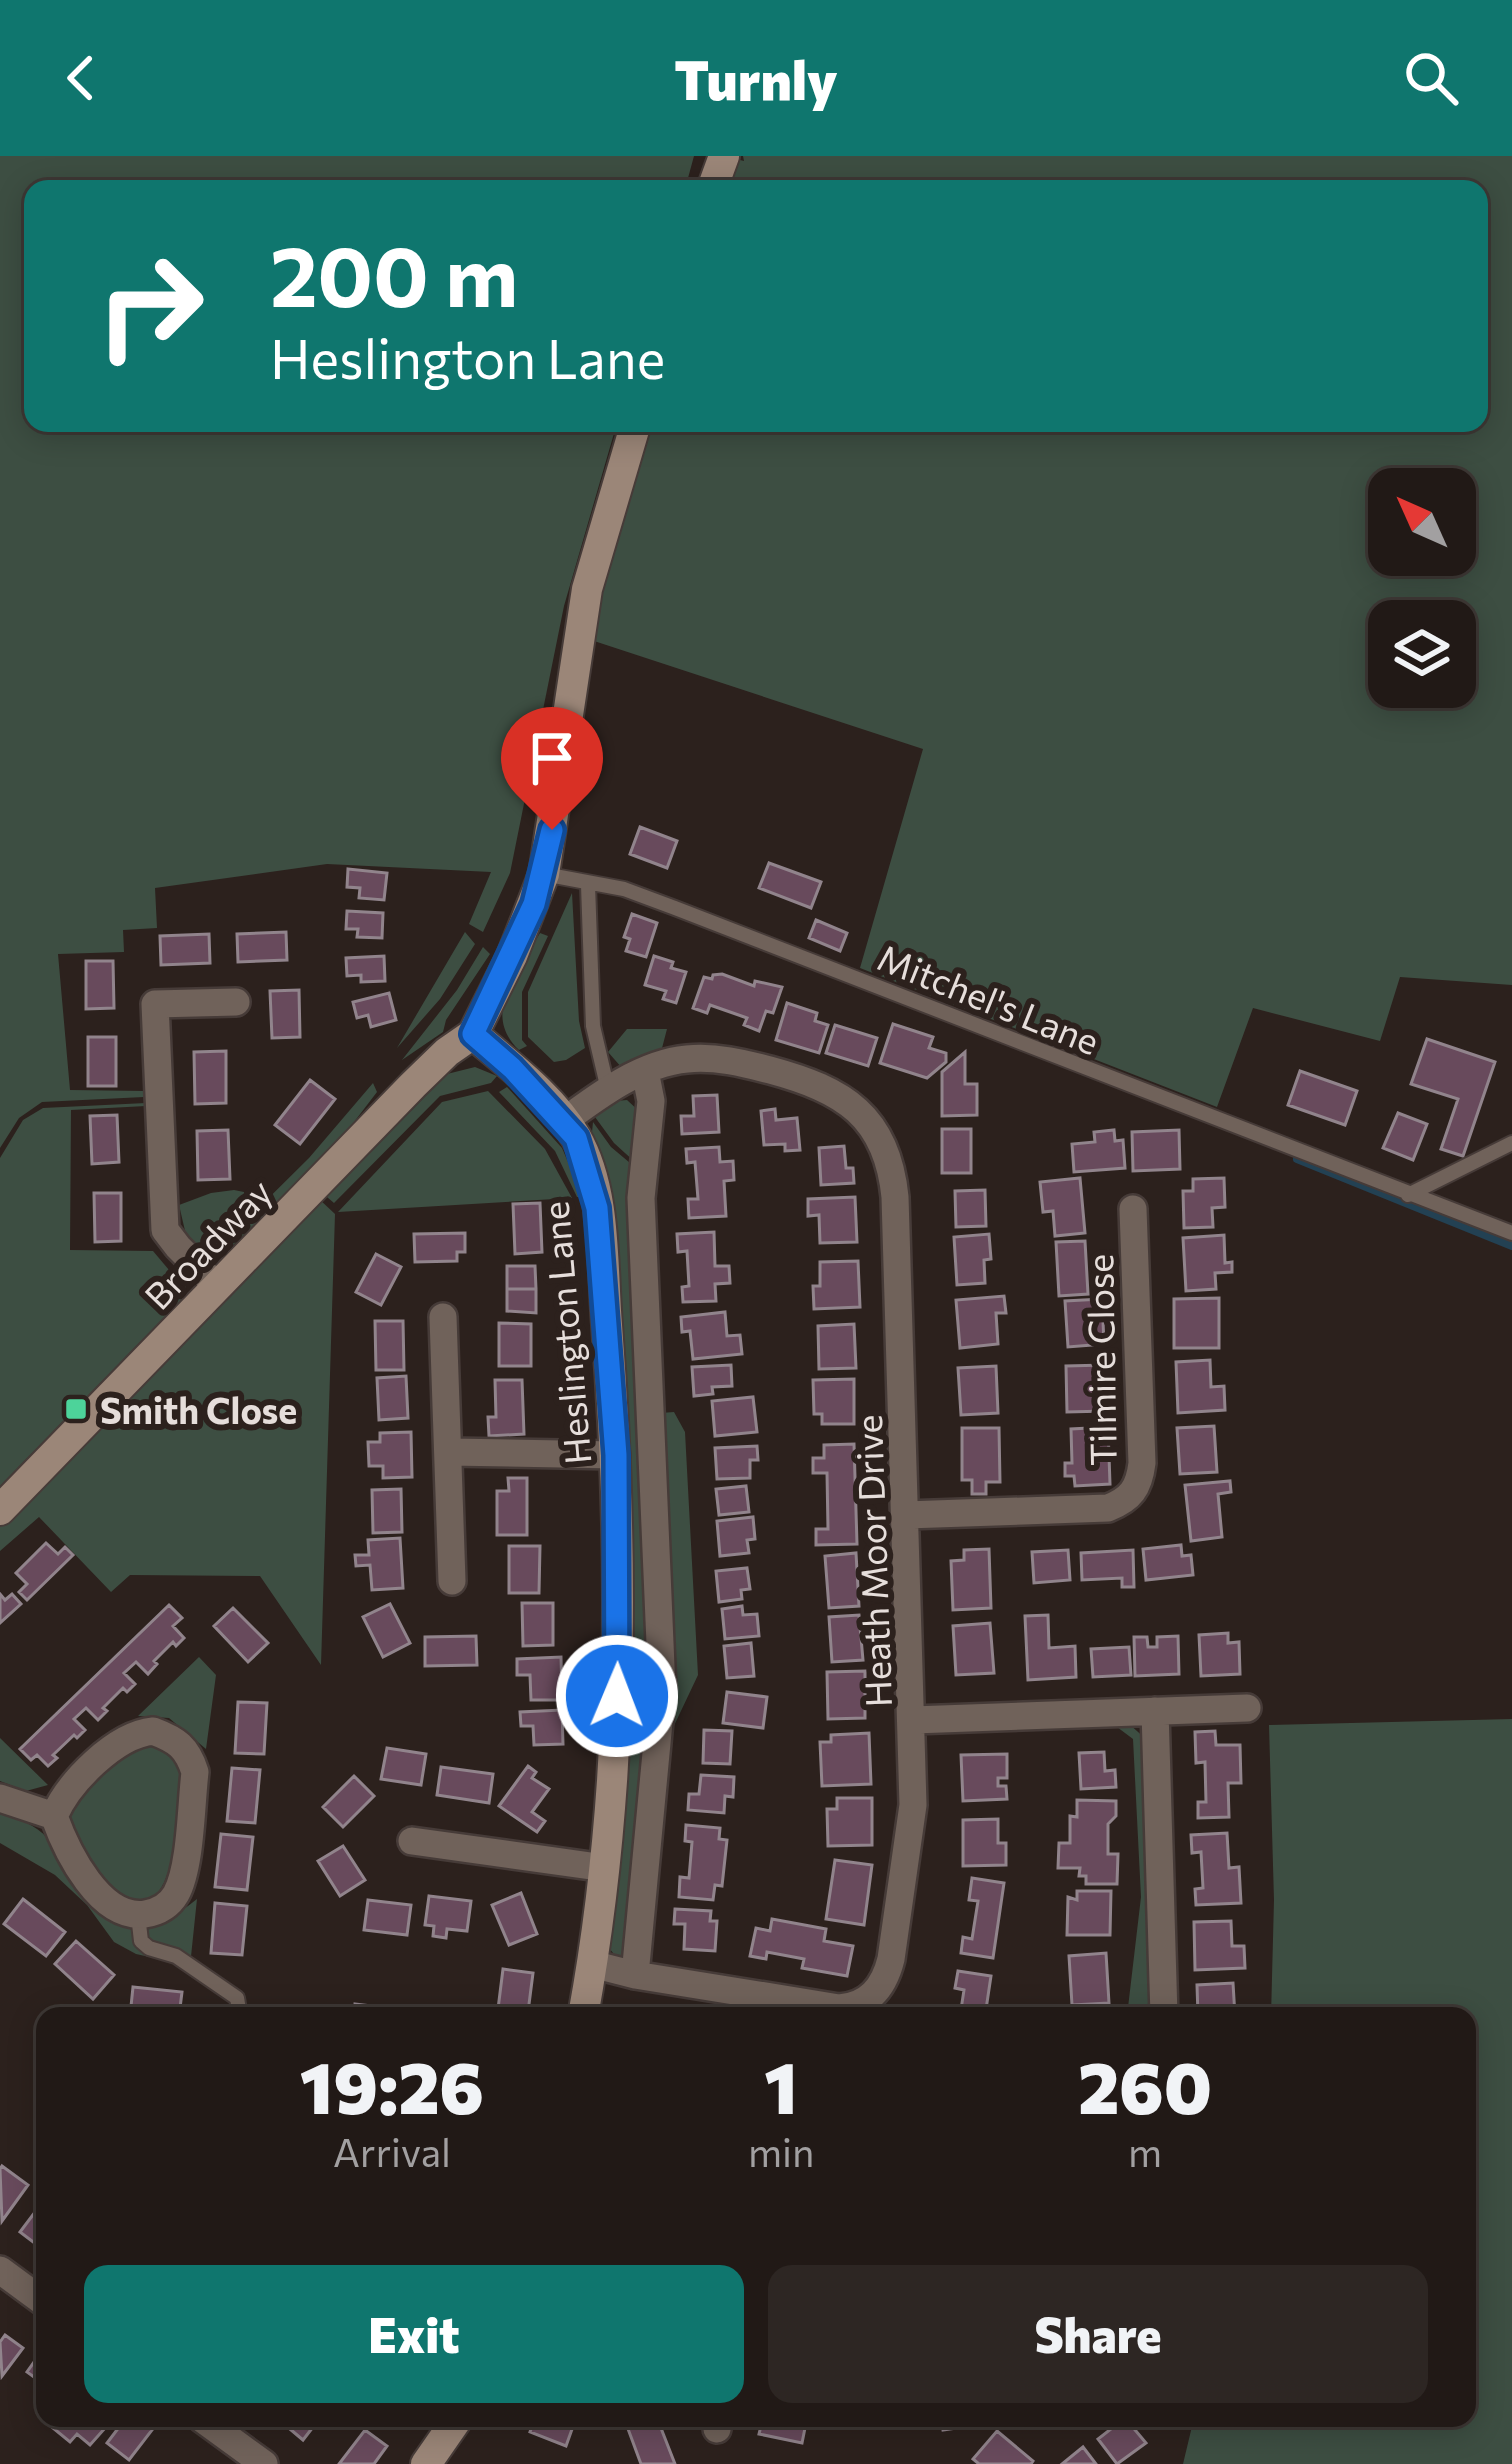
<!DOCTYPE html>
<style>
:root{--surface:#211916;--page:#2d2623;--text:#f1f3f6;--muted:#a2a0a1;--line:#3e3835;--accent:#0f766e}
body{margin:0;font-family:Commissioner,sans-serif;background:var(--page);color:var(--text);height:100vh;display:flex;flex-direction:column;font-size:45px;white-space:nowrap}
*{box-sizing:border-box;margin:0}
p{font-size:39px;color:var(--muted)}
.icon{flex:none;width:66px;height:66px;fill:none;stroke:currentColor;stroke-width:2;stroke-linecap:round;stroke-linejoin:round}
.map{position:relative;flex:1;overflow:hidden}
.side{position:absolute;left:36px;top:1851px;width:1440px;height:420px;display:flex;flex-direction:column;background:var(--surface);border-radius:24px;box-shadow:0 6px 30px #0003,0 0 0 3px var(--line)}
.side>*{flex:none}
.hud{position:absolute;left:24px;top:24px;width:1464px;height:252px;border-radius:24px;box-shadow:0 6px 30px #0003,0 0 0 3px var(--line);background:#0f766e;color:#fff;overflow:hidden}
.needle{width:78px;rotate:315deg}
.fabs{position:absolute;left:1368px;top:312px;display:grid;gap:24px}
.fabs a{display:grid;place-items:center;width:108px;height:108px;border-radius:24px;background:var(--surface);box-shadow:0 6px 30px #0003,0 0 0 3px var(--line);font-size:60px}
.pin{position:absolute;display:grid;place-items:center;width:102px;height:102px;color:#fff;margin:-123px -51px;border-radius:50% 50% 50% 0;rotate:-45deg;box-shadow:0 0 12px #0007}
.pin .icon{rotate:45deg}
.me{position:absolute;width:132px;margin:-66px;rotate:1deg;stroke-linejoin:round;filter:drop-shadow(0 0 9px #0008)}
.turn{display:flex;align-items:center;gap:42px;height:252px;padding:0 48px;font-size:54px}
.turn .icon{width:156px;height:156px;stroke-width:2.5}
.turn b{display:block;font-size:84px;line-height:102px}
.eta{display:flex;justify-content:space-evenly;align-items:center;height:204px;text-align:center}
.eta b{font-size:72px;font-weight:800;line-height:84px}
.primary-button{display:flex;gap:24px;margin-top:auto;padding:24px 48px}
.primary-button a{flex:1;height:138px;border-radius:24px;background:var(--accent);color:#fff;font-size:48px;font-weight:800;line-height:138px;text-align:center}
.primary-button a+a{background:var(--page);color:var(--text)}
header{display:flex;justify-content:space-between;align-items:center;height:156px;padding:0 48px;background:var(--accent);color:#fff;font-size:54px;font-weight:800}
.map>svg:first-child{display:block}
.green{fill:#3d4e42;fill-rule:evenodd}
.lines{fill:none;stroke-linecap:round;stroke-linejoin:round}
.stream{stroke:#234153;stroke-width:8}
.building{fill:#684a5c;stroke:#91848c;stroke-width:3}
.lane-casing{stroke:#463b38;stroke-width:18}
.street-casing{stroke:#463b38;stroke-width:32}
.secondary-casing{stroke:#463b38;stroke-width:34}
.lane{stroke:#70625a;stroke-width:14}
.street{stroke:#70625a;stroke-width:27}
.secondary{stroke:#9b8678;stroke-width:30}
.route-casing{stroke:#114b97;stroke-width:30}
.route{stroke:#1a73e8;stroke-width:21}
.poi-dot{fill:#4dd39a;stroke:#2c211d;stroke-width:4.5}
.labels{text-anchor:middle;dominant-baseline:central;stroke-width:12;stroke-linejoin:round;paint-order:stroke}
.street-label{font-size:36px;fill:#e6dedb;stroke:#2c211d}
.poi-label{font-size:36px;font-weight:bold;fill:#e6dedb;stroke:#2c211d;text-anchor:start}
</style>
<header><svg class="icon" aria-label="back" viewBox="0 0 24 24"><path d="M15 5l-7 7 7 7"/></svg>Turnly<svg class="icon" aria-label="search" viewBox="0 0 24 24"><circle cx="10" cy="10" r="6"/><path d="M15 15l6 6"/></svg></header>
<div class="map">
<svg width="1512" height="2308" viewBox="0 0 1512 2308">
<rect width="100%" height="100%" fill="#2c211d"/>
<path class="green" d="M0 0H694L685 33H33V267H617L564 450 510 717 483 776 469 768 491 716 327 708 155 732 157 772 123 774 124 796 58 798 70 934 144 935V941L42 946 19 962 0 992Z
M743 0H1512V829L1400 821 1380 885 1253 852 1217 951 860 812 923 593 588 483 600 431 653 267H1479V33H727L736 3 744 5ZM1389 333H1455V399H1389ZM1389 465H1455V531H1389Z
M572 737 579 865 585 892 566 904 554 906 528 881V836Z
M465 776 475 788 440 843 397 892Z
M540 777 548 780 522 836V884L527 890 519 894C480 857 519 815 540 777Z
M483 791 490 798 446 864 443 876 402 904 457 834Z
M627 873H667L661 896 622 912 608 896Z
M475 911 497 920 491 927 440 940 334 1047 327 1041 447 918Z
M373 927 377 936 338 987 227 1095 217 1093 309 1002Z
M507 931 562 992 583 1041H577L555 995 499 936Z
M488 935 545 993 572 1042 338 1056 442 946Z
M627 944 640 956 636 1007 614 987 595 961 615 945Z
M146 947V950L71 954 70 1094 153 1095 180 1127 188 1126 180 1145 0 1330V1002L23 964 43 952Z
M593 966 611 991 636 1012 654 1522 626 1799 618 1803 609 1792 607 1032 592 976Z
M234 1034 244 1036 258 1049 206 1100 186 1079 179 1049 211 1037Z
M318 1042 335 1058 321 1509 260 1420 130 1419 111 1436 39 1361 0 1395V1365Z
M674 1256 685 1276 698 1519 671 1576 661 1257Z
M199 1501 216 1519 206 1593 169 1562 138 1560Z
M1512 1563V2308H1183L1194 2262H1467V1860H1271L1274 1744 1269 1569Z
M1128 1567 1147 1584 1151 1857 1127 1860 1141 1741 1133 1583 1113 1568Z
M0 1582 48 1629 26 1635 0 1625Z
M146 1589C158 1591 170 1596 176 1608 186 1627 179 1652 177 1672 172 1715 158 1779 106 1728 89 1711 58 1670 73 1646 77 1639 87 1632 93 1626 110 1609 123 1598 146 1589Z
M0 1655C17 1663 36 1668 48 1683 95 1739 118 1807 197 1743L190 1810 136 1798 114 1786 87 1749 55 1719 0 1687Z"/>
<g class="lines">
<path class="stream" d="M1297 1003 1512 1090"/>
</g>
<path class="building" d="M640 671 677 685 667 712 630 698Z
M769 707 821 726 811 752 759 732Z
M348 713 387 717 384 744 359 742 360 732 347 731Z
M347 755 383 757 382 782 357 781 358 773H346Z
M632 758 657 767 646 801 626 795 630 783 624 781Z
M816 764 847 777 840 795 809 782Z
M286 776 287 804 238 806 237 778Z
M209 778 210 807 161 809 160 780Z
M384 800 385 825 361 826V819L347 820 346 802Z
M654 800 673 806 671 812 686 816 676 847 663 843 666 835 645 829Z
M86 805H113L114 852 86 853Z
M722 818 754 830 755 825 782 831 773 857 766 855 759 875 744 869 747 862 710 849 707 857 693 852 704 821 712 823 713 819Z
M299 834 300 881 272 882 270 835Z
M389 837 396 864 371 871 368 859 357 862 353 846Z
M787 847 817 857 815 865 828 869 819 897 776 884Z
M893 868 933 881 929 892 946 897V906L927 922 880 907Z
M835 869 877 882 868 910 826 897Z
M88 881H116V930H88Z
M1427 883 1495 906 1463 1000 1441 993 1458 943 1411 928Z
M226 895V947L195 948 194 896Z
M965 896V928H977V959L942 960V916Z
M1300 915 1357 935 1345 969 1288 949Z
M310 924 335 943 300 988 275 969Z
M717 939 719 976 682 978 681 960H694L693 940Z
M775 953 776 964 797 962 800 994 785 995V988L764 989 761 955Z
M1398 957 1427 968 1413 1004 1383 992Z
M117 959 119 1006 92 1008 90 960Z
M942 973H971V1017H942Z
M228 974 230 1023 198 1024 197 975Z
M1114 974 1115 985 1123 984 1125 1012 1074 1016 1072 988 1095 986 1094 976Z
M1179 974 1180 1013 1133 1015 1132 976Z
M844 990 846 1012H853L854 1027 821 1029 819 992Z
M719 991 720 1006 733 1005 734 1024 724 1025 726 1060 689 1062 688 1043H698L695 1006 687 1007 686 993Z
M1080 1022 1085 1077 1055 1080 1053 1055 1043 1056 1040 1026Z
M1224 1022 1225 1051 1212 1052 1213 1071 1184 1072 1183 1035H1193V1023Z
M985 1034 986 1070 956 1071 955 1035Z
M94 1037H121V1085L95 1086Z
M855 1041 857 1086 820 1087 819 1059 808 1060V1043Z
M540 1047 542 1096 515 1098 513 1048Z
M714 1076 715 1110H729L730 1127 715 1128 716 1145 683 1146 682 1131 689 1130 687 1095 678 1096 677 1078Z
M465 1077V1096H457V1105L415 1106 414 1078Z
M989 1078 991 1103 984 1104 985 1127 957 1129 954 1081Z
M1224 1079 1225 1107 1232 1106V1116L1215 1117 1216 1133 1186 1135 1183 1082Z
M1085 1085 1088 1138 1059 1140 1056 1086Z
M376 1098 401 1111 381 1149 356 1136Z
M858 1105 860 1151 814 1153 813 1130H820V1106Z
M507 1110H535L536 1133H507Z
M507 1133H536V1157L507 1155Z
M1004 1140 1006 1157H996L998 1188 960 1192 956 1144Z
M1219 1142V1192H1174V1143Z
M1102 1143 1104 1188 1068 1191 1065 1145Z
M725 1156 727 1180 740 1179 742 1198 693 1203 690 1175 682 1176 681 1161Z
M375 1165H403L404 1214H376Z
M499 1167 531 1168V1210H499Z
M854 1168 856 1212 819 1213 818 1170Z
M1210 1204 1211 1231 1224 1230 1225 1254 1178 1257 1176 1206Z
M731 1209 732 1230 712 1231 713 1238 694 1240 692 1211Z
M1105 1209 1106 1255 1067 1256 1066 1210Z
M996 1210 998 1257 961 1259 958 1212Z
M406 1220 408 1262 379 1264 377 1222Z
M854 1223V1268H822V1258H814L813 1224Z
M495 1224H522L524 1278 489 1280 488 1261H496Z
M753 1241 757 1276 715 1280 712 1245Z
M1214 1270 1217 1316 1180 1318 1177 1272Z
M1108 1271 1110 1328 1075 1330 1074 1320H1065V1307H1072L1071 1273Z
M962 1272H999L1000 1326H986V1338H972V1324H962Z
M411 1276 412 1321 383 1322V1310H369L368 1286H380V1277Z
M854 1288 857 1388 816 1389V1373H828L827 1317H813V1302H824V1289Z
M757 1290 758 1304H750V1322L717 1323 715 1292Z
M508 1322H527V1379H497V1335H509Z
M1230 1325 1231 1336 1218 1338 1222 1381 1191 1385 1185 1329Z
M746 1330 749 1356 719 1359 716 1333Z
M401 1333 402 1376 373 1377 372 1334Z
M753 1361 755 1383 747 1384 749 1397 720 1400 717 1365Z
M400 1382 403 1432 372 1434 370 1409 356 1410 355 1399H369L368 1384Z
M46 1387 58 1398 65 1391 73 1399 27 1444 19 1436 27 1428 16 1417Z
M1181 1389 1182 1400 1191 1399 1193 1419 1146 1424 1143 1393Z
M509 1390H540L539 1437H509Z
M989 1393 991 1452 953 1454 951 1405 964 1404V1394Z
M1068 1394 1070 1424 1034 1427 1032 1396Z
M1133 1394 1134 1431H1122V1422L1082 1424 1081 1397Z
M856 1397 859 1450 829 1452 825 1400Z
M747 1412 750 1433 741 1434 742 1443 719 1446 716 1415Z
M0 1438 5 1444 12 1438 21 1448 0 1467Z
M522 1447H553V1489L523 1490Z
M390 1448 410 1487 383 1501 363 1461Z
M169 1449 182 1462 173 1470 184 1482 176 1490 173 1486 154 1505 157 1508 148 1518 136 1506 124 1517 135 1528 127 1536 123 1532 103 1552 107 1555 98 1564 86 1552 74 1563 85 1574 77 1582 74 1579 53 1599 57 1602 48 1610 37 1599 31 1604 20 1593Z
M742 1450 743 1459 757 1458 759 1480 725 1483 722 1453Z
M233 1452 268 1487 248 1506 214 1470Z
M859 1459 863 1504 832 1506 829 1461Z
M1048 1459 1049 1492 1075 1490 1076 1521 1028 1524 1025 1460Z
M990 1467 994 1517 956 1519 953 1470Z
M1228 1477V1487L1239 1486 1240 1518 1201 1520 1199 1479Z
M476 1480 477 1509 425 1510V1481Z
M1178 1480 1179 1518 1135 1520 1134 1481H1147L1148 1491H1157V1481Z
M751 1487 754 1520 727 1522 724 1490Z
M1129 1491 1131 1519 1093 1521 1091 1493Z
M561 1501 562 1544H531L530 1519H517V1503Z
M865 1515V1562L828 1563 827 1516Z
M727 1536 767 1541 763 1572 723 1567Z
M238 1546 267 1547 264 1598 235 1597Z
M562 1554 563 1588 534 1589 533 1570H521L520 1556Z
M704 1574 732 1575 730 1608 703 1607Z
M1215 1575 1216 1589H1240L1241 1627H1228L1229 1661 1198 1662V1646H1206L1205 1606 1196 1607 1195 1576Z
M869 1577 871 1628 822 1630 820 1586H831V1579Z
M387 1592 426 1598 421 1629 381 1623Z
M1104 1596 1105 1615 1115 1614 1116 1631 1081 1633 1079 1597Z
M1007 1598V1622H998V1630H1006L1007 1643 963 1645 961 1599Z
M528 1610 536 1616 532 1622 549 1633 532 1656 545 1665 537 1676 499 1650Z
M441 1611 493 1618 489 1647 437 1639Z
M232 1612 260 1614 255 1667 227 1665Z
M701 1619 734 1621 733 1641 725 1640 724 1657 688 1654 689 1638H699Z
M354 1620 374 1640 343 1671 323 1651Z
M837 1642H872V1689L828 1690 827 1653H837Z
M1077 1644 1116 1645V1660L1108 1668V1698H1118L1117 1728H1086V1720H1079L1080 1712H1058L1059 1687H1070V1660L1077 1661Z
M998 1663V1687H1006V1709L963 1710V1664Z
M686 1669 720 1672 719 1683 727 1684 722 1730 715 1729 713 1744 679 1741 680 1721 689 1722 692 1686 685 1685Z
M1227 1677 1229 1712 1239 1711 1241 1747 1196 1749 1195 1733 1203 1732 1201 1696 1192 1697 1191 1679Z
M221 1678 253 1681 247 1734 215 1731Z
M343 1690 365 1724 340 1740 318 1705Z
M835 1704 872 1709 864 1769 826 1763Z
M972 1722 1004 1727 993 1802 961 1797 963 1781 972 1783 978 1745 969 1744Z
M1077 1735H1111L1110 1779H1067L1068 1741 1077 1744Z
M521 1737 537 1778 509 1789 492 1749Z
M429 1740 471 1745 467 1775 447 1773 446 1782 433 1780 434 1770 425 1769Z
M23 1743 65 1776 46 1800 4 1768Z
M368 1744 411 1749 407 1779 364 1774Z
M215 1747 247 1750 242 1799 211 1797Z
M675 1753 711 1755 710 1765H717L715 1795 684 1793 685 1768H674Z
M772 1763 826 1773 824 1785 853 1790 847 1820 802 1812 804 1803 767 1796 766 1803 750 1800 756 1772 770 1775Z
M1231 1765 1232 1790H1244L1245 1812 1195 1814 1194 1766Z
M76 1785 114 1819 93 1843 55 1808Z
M1106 1797 1109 1847 1072 1849 1069 1800Z
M503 1813 533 1817 528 1856 498 1853Z
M958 1815 991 1820 985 1860H960L964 1834 955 1832Z
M1233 1827 1235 1860H1198L1197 1829Z
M133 1831 182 1836 179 1860H130Z
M355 1848 397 1853 396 1860H354Z
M2 2010 28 2029 2 2065 0 2013Z
M41 2048 45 2051V2095L20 2076Z
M5 2179 23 2192 2 2220 0 2186Z
M44 2192H45V2229L27 2216Z
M61 2262H114L90 2289 77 2278 70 2286 53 2272Z
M126 2262H137L152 2274 129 2304 107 2287Z
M320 2262 303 2284 284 2268 287 2262Z
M535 2262H576L566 2290 530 2276Z
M624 2262H657L675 2308H641Z
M763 2262H807L802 2287 759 2278Z
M941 2262H984V2268L943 2274Z
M1125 2262 1146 2287 1117 2308 1098 2283Z
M365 2274 387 2290 374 2308H339Z
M997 2275 1033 2305 1031 2308H979L973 2303Z
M1083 2291 1096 2308H1062Z"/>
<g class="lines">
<g class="lane-casing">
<path id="lane" d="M544 718 624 733 675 752 1512 1077
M588 729 593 870 608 934
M1408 1039 1512 987
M138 1759 141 1785 149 1792 176 1800 237 1842 240 1860"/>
</g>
<g class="street-casing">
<path id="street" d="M564 965C599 939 642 907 687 903 715 900 743 907 770 914 844 934 887 960 895 1041L913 1649 891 1803C884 1831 869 1850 839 1852L635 1819 592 1808
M218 1131 178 1091 165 1074 155 848 236 846
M443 1161 452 1425
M450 1296 616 1299
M906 1359 1108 1352C1131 1343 1139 1332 1142 1307L1133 1053
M1155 1555 1164 1860
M913 1564 1247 1552
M153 1575C177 1584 187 1591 195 1616 191 1649 191 1711 176 1738 169 1750 158 1756 145 1758 100 1764 67 1696 54 1660 69 1626 115 1579 153 1575Z
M0 1642 54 1660
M412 1685 605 1712
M635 1819 662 1534 641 1042 651 945 645 915
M0 2114 45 2147
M201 2262 264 2308
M717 2273 719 2262"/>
</g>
<g class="secondary-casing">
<path id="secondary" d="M712 33 724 0
M473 878C508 908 553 941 576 981 607 1035 602 1109 607 1169 624 1400 625 1631 583 1860
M473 878 512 800 544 718 587 433 636 267
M0 1354 413 929 447 896 473 878
M426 2308 458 2262"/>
</g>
<use href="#lane" class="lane"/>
<use href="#street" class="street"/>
<use href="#secondary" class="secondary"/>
</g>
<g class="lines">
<g class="route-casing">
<path id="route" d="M552 674 534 748 473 878 512 912 576 982 597 1052 616 1299 617 1540"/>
</g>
<use href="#route" class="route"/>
</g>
<rect class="poi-dot" x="64" y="1241" width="24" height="24" rx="6"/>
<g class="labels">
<g class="street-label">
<text transform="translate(989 842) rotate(22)">Mitchel's Lane</text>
<text transform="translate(207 1087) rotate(-46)">Broadway</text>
<text transform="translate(565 1177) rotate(-95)">Heslington Lane</text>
<text transform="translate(1100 1204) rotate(-91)">Tilmire Close</text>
<text transform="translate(872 1405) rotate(-92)">Heath Moor Drive</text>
</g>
<g class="poi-label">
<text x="100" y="1253">Smith Close</text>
</g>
</g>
</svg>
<div class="fabs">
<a><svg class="needle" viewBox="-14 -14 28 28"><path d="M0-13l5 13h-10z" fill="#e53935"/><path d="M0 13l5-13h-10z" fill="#a2a0a1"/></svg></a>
<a><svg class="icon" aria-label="layers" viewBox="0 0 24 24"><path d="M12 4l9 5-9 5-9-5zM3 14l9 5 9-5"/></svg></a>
</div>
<div class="pin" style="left:552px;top:674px;background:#d93025"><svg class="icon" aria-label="arrive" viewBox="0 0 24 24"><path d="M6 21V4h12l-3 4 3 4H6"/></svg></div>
<svg class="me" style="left:617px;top:1540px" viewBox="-20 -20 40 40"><circle r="17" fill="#1a73e8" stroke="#fff" stroke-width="3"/><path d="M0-11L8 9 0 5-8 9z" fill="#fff"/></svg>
<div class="hud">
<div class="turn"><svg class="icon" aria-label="right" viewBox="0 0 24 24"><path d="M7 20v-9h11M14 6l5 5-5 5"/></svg><div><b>200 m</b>Heslington Lane</div></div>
</div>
<section class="side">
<div class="eta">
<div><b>19:26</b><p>Arrival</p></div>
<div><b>1</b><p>min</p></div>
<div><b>260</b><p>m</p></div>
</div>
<div class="primary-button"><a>Exit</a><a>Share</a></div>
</section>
</div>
